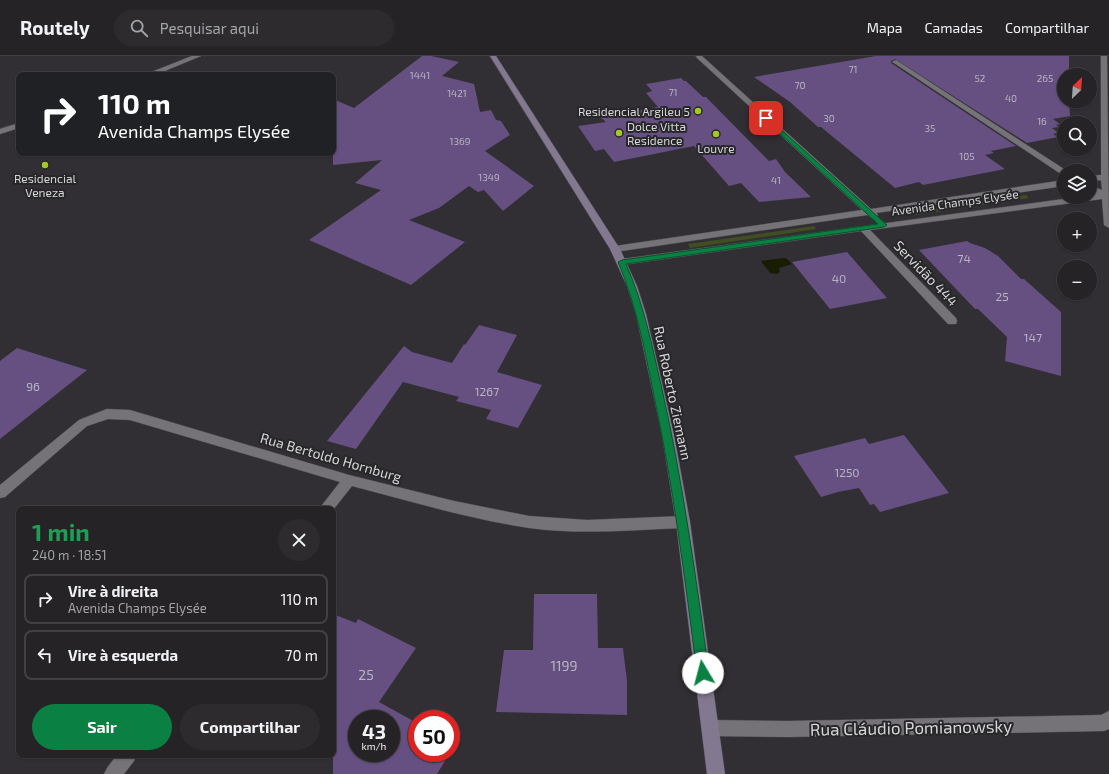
<!DOCTYPE html>
<html lang="pt">
<meta charset="utf-8">
<style>
:root{--surface:#252326;--page:#2d2b2e;--text:#f1f3f6;--muted:#a3a4a7;--line:#424043;--accent:#0b8043}
body{margin:0;font-family:"Exo 2",sans-serif;background:var(--page);color:var(--text);height:100vh;display:flex;flex-direction:column;font-size:15px;white-space:nowrap}
*{box-sizing:border-box;margin:0}
p{font-size:13px;color:var(--muted)}
.icon{flex:none;width:22px;height:22px;fill:none;stroke:currentColor;stroke-width:2;stroke-linecap:round;stroke-linejoin:round}
.map{position:relative;flex:1;overflow:hidden}
.panel{position:absolute;left:16px;top:450px;width:320px;height:252px;display:flex;flex-direction:column;background:var(--surface);border-radius:8px;box-shadow:0 1px 3px #0004,0 0 0 1px var(--line)}
.panel>*{flex:none}
.banner{position:absolute;left:16px;top:16px;width:320px;height:84px;border-radius:8px;box-shadow:0 1px 3px #0004,0 0 0 1px var(--line);background:#202124;color:#fff;overflow:hidden}
.needle{width:26px;rotate:25deg}
.buttons{position:absolute;left:1057px;top:12px;display:grid;gap:8px}
.buttons a{display:grid;place-items:center;width:40px;height:40px;border-radius:50%;background:var(--surface);box-shadow:0 1px 3px #0004,0 0 0 1px var(--line);font-size:20px}
.speed{position:absolute;left:348px;top:654px;display:flex;gap:8px;font-size:20px;font-weight:700;text-align:center}
.speed>*{display:grid;place-content:center;width:52px;height:52px;border-radius:50%;background:var(--surface);box-shadow:0 1px 3px #0004,0 0 0 1px var(--line);line-height:1}
.speed small{font-size:10px;font-weight:400}
.speed .limit{border:6px solid #d22;background:#fff;color:#111}
.pin{position:absolute;display:grid;place-items:center;width:34px;height:34px;color:#fff;margin:-17px;border-radius:8px;box-shadow:0 2px 6px #0006}
.me{position:absolute;width:44px;margin:-22px;rotate:352deg;stroke-linejoin:round;filter:drop-shadow(0 0 3px #0008)}
.turn{display:flex;align-items:center;gap:14px;height:84px;padding:0 16px;font-size:18px}
.turn .icon{width:52px;height:52px;stroke-width:2.5}
.turn b{display:block;font-size:28px;line-height:34px}
.round{display:grid;place-items:center;flex:none;width:42px;height:42px;border-radius:21px;background:var(--page)}
.summary{display:flex;align-items:center;justify-content:space-between;height:68px;padding:0 16px}
h1{font-size:24px;font-weight:700;line-height:30px;color:#1e9e55}
.cta{display:flex;gap:8px;margin-top:auto;padding:8px 16px}
.cta a{flex:1;height:46px;border-radius:24px;background:var(--accent);color:#fff;font-size:16px;font-weight:700;line-height:46px;text-align:center}
.cta a+a{background:var(--page);color:var(--text)}
ul{padding:0;list-style:none}
li{display:flex;align-items:center;gap:12px;height:50px;margin:0 8px 6px;padding:0 8px;border:2px solid var(--line);border-radius:8px}
li div{flex:1}
li b{display:block;font-size:15px}
li em{font-style:normal}
header{display:flex;align-items:center;gap:24px;box-sizing:border-box;height:56px;padding:0 20px;background:var(--surface);border-bottom:1px solid var(--line)}
header strong{font-size:19px}
nav{display:flex;gap:22px;margin-inline-start:auto;font-size:14px}
.search{width:280px;height:36px;background:var(--page);display:flex;align-items:center;gap:10px;box-sizing:border-box;padding:0 14px;border-radius:22px;color:var(--muted);font-size:15px}
.map>svg:first-child{display:block}
.green{fill:#424e22}
.water{fill:#161d02}
.building{fill:#655081;fill-rule:evenodd}
.lines{fill:none;stroke-linecap:round;stroke-linejoin:round}
.street-casing{stroke:#4e4c50;stroke-width:1}
.secondary-casing{stroke:#4e4c50;stroke-width:1}
.street{fill:#757378;fill-rule:evenodd}
.secondary{fill:#827890;fill-rule:evenodd}
.route{fill:#0b8043;stroke:#07532c}
.poi-dot{fill:#a4c824;stroke:#272629;stroke-width:1.5}
.labels{text-anchor:middle;dominant-baseline:central;stroke-width:4;stroke-linejoin:round;paint-order:stroke}
.far-number-label{font-size:10px;fill:#bab4c2}
.far-poi-label{font-size:12px;fill:#d6d5d7;stroke:#272629}
.far-street-label{font-size:12px;fill:#d6d5d7;stroke:#272629}
.number-label{font-size:12px;fill:#bab4c2}
.street-label{font-size:14px;fill:#d6d5d7;stroke:#272629}
.near-number-label{font-size:14px;fill:#bab4c2}
.near-street-label{font-size:17px;fill:#d6d5d7;stroke:#272629}
</style>
<header>
<strong>Routely</strong>
<div class="search"><svg class="icon" aria-label="search" viewBox="0 0 24 24"><circle cx="10" cy="10" r="6"/><path d="M15 15l6 6"/></svg>Pesquisar aqui</div>
<nav><a>Mapa</a><a>Camadas</a><a>Compartilhar</a></nav>
</header>
<div class="map">
<svg width="1109" height="718" viewBox="0 0 1109 718">
<rect width="100%" height="100%" fill="#312f33"/>
<path class="green" d="M1026 139 1029 142 915 159 912 156Z
M814 170 816 173 690 192 688 188Z"/>
<path class="water" d="M784 202 787 203 792 208 779 212 780 216 777 218 770 217 761 205Z"/>
<path class="building" d="M422 0H431L459 6 442 20 474 28 480 56 491 54 496 64 501 65 510 79 485 95 534 130 503 155 484 134 478 136 469 130 439 152 409 164 465 186 411 229 309 184 381 134 355 127 382 104 333 109V43L354 52Z
M876 0H1069V19H1064V45H1069L1070 60 1053 63 1060 68 1056 69 1059 71 1052 72 1059 77 1053 78 1058 81 1027 87 895 3 891 5V7L1016 90 991 95 994 97 985 99 1005 113 923 129 919 126 895 132 821 71H818L790 46 754 21Z
M681 22 684 25H686L703 41H706L769 105 776 103 785 116 811 141 759 146 741 127 729 130 694 90 614 106 604 93 595 95 578 70 606 66 600 61 658 51 646 37 652 35 646 28Z
M967 185 970 187 985 192 998 200 1021 223H1024L1061 256V320L1005 305 1007 281 978 253H975L919 194Z
M847 196 887 242 830 253 792 206Z
M479 269 517 279 497 316 542 329 518 372 486 363 491 354 456 345 459 341 403 326 356 393 327 385 404 290 412 296 452 307 464 288 465 289Z
M17 292 87 314 0 383V305Z
M904 379 949 437 880 456 874 448 870 449 859 432 838 436 821 441 794 400 865 382 869 388Z
M534 538H597L598 592H623L627 625V659L496 656 504 594H533Z
M333 558 356 567 358 563 416 592 379 646 417 667V697H450L437 718H333ZM357 663H391V697H357Z"/>
<g class="lines">
<g class="street-casing">
<path id="street" d="M192 0H201L155 19H144Z
M696 0H702L871 153 1064 124V130L876 157 878 159 876 161 873 162 867 159 615 196 612 195 610 193 615 190 862 154 697 2Z
M1101 0H1107L1109 172 1104 169 1102 143 870 174 956 262 957 265 956 268H948L861 175 622 209 617 206 622 203 1078 141H1090V139H1096L1090 135V129L1102 134 1101 124 1090 126V120L1101 119Z
M896 4 1067 115H1064V120L894 7 892 6Z
M19 67V72L0 78V73Z
M107 353 130 354 349 419 454 445 529 460 587 464 683 460 688 462 690 466 688 470 683 472C632 474 580 479 529 472 469 463 410 445 352 430L333 454 319 453 340 426 130 364 108 363 87 370 5 441 0 442V429L79 364Z
M1109 655V673L1104 675 788 681 711 680 705 678 703 672 705 666 711 664 788 665 1101 659Z
M117 699H136L134 705 124 718H104L107 712Z"/>
</g>
<g class="secondary-casing">
<path id="secondary" d="M490 0H496L620 193 637 230 646 258 674 379 690 466 725 718H707L676 466 662 379 636 258 627 230 610 193Z"/>
</g>
<use href="#street" class="street"/>
<use href="#secondary" class="secondary"/>
</g>
<path class="route" d="M766 60 887 169 884 171 626 208C644 248 652 290 662 333 683 427 696 522 709 617L708 622 703 623 699 622 697 617C685 523 673 428 653 335 644 291 636 248 618 206L622 204 878 168 764 63 763 62Z"/>
<g class="poi-dot">
<circle cx="698" cy="55" r="4"/>
<circle cx="619" cy="77" r="4"/>
<circle cx="716" cy="78" r="4"/>
<circle cx="45" cy="109" r="4"/>
</g>
<g class="labels">
<g class="far-number-label">
<text x="853" y="13">71</text>
<text x="420" y="19">1441</text>
<text x="980" y="22">52</text>
<text x="1045" y="22">265</text>
<text x="800" y="29">70</text>
<text x="673" y="36">71</text>
<text x="457" y="37">1421</text>
<text x="1011" y="42">40</text>
<text x="829" y="62">30</text>
<text x="1042" y="65">16</text>
<text x="930" y="72">35</text>
<text x="460" y="85">1369</text>
<text x="967" y="100">105</text>
<text x="489" y="121">1349</text>
<text x="776" y="124">41</text>
</g>
<g class="far-poi-label">
<text x="690" y="55" text-anchor="end">Residencial Argileu 5</text>
<text x="627" y="70" text-anchor="start">Dolce Vitta<tspan x="627" dy="14">Residence</tspan></text>
<text x="716" y="92">Louvre</text>
<text x="45" y="122">Residencial<tspan x="45" dy="14">Veneza</tspan></text>
</g>
<g class="far-street-label">
<text transform="translate(955 146) rotate(-8)">Avenida Champs Elysée</text>
</g>
<g class="number-label">
<text x="964" y="202">74</text>
<text x="839" y="222">40</text>
<text x="1002" y="240">25</text>
<text x="1033" y="281">147</text>
<text x="33" y="330">96</text>
<text x="487" y="335">1267</text>
<text x="847" y="416">1250</text>
</g>
<g class="street-label">
<text transform="translate(926 217) rotate(46)">Servidão 444</text>
<text transform="translate(673 337) rotate(78)">Rua Roberto Ziemann</text>
<text transform="translate(331 401) rotate(16)">Rua Bertoldo Hornburg</text>
</g>
<g class="near-number-label">
<text x="564" y="609">1199</text>
<text x="366" y="618">25</text>
</g>
<g class="near-street-label">
<text transform="translate(911 671) rotate(-1)">Rua Cláudio Pomianowsky</text>
</g>
</g>
</svg>
<div class="buttons">
<a><svg class="needle" viewBox="-14 -14 28 28"><path d="M0-13l5 13h-10z" fill="#e53935"/><path d="M0 13l5-13h-10z" fill="#a3a4a7"/></svg></a>
<a><svg class="icon" aria-label="search" viewBox="0 0 24 24"><circle cx="10" cy="10" r="6"/><path d="M15 15l6 6"/></svg></a>
<a><svg class="icon" aria-label="layers" viewBox="0 0 24 24"><path d="M12 4l9 5-9 5-9-5zM3 14l9 5 9-5"/></svg></a>
<a>+</a>
<a>−</a>
</div>
<div class="speed"><div>43<small>km/h</small></div><div class="limit">50</div></div>
<div class="pin" style="left:766px;top:62px;background:#d93025"><svg class="icon" aria-label="arrive" viewBox="0 0 24 24"><path d="M6 21V4h12l-3 4 3 4H6"/></svg></div>
<svg class="me" style="left:703px;top:617px" viewBox="-20 -20 40 40"><circle r="19" fill="#fff"/><path d="M0-13L10 11 0 6-10 11z" fill="#0b8043"/></svg>
<div class="banner">
<div class="turn"><svg class="icon" aria-label="right" viewBox="0 0 24 24"><path d="M7 20v-9h11M14 6l5 5-5 5"/></svg><div><b>110 m</b>Avenida Champs Elysée</div></div>
</div>
<section class="panel">
<div class="summary"><div><h1>1 min</h1><p>240 m · 18:51</p></div><a class="round"><svg class="icon" aria-label="close" viewBox="0 0 24 24"><path d="M6 6l12 12M18 6L6 18"/></svg></a></div>
<ul>
<li><svg class="icon" aria-label="right" viewBox="0 0 24 24"><path d="M7 20v-9h11M14 6l5 5-5 5"/></svg><div><b>Vire à direita</b><p>Avenida Champs Elysée</p></div><em>110 m</em></li>
<li><svg class="icon" aria-label="left" viewBox="0 0 24 24"><path d="M17 20v-9H6M10 6l-5 5 5 5"/></svg><div><b>Vire à esquerda</b></div><em>70 m</em></li>
</ul>
<div class="cta"><a>Sair</a><a>Compartilhar</a></div>
</section>
</div>
